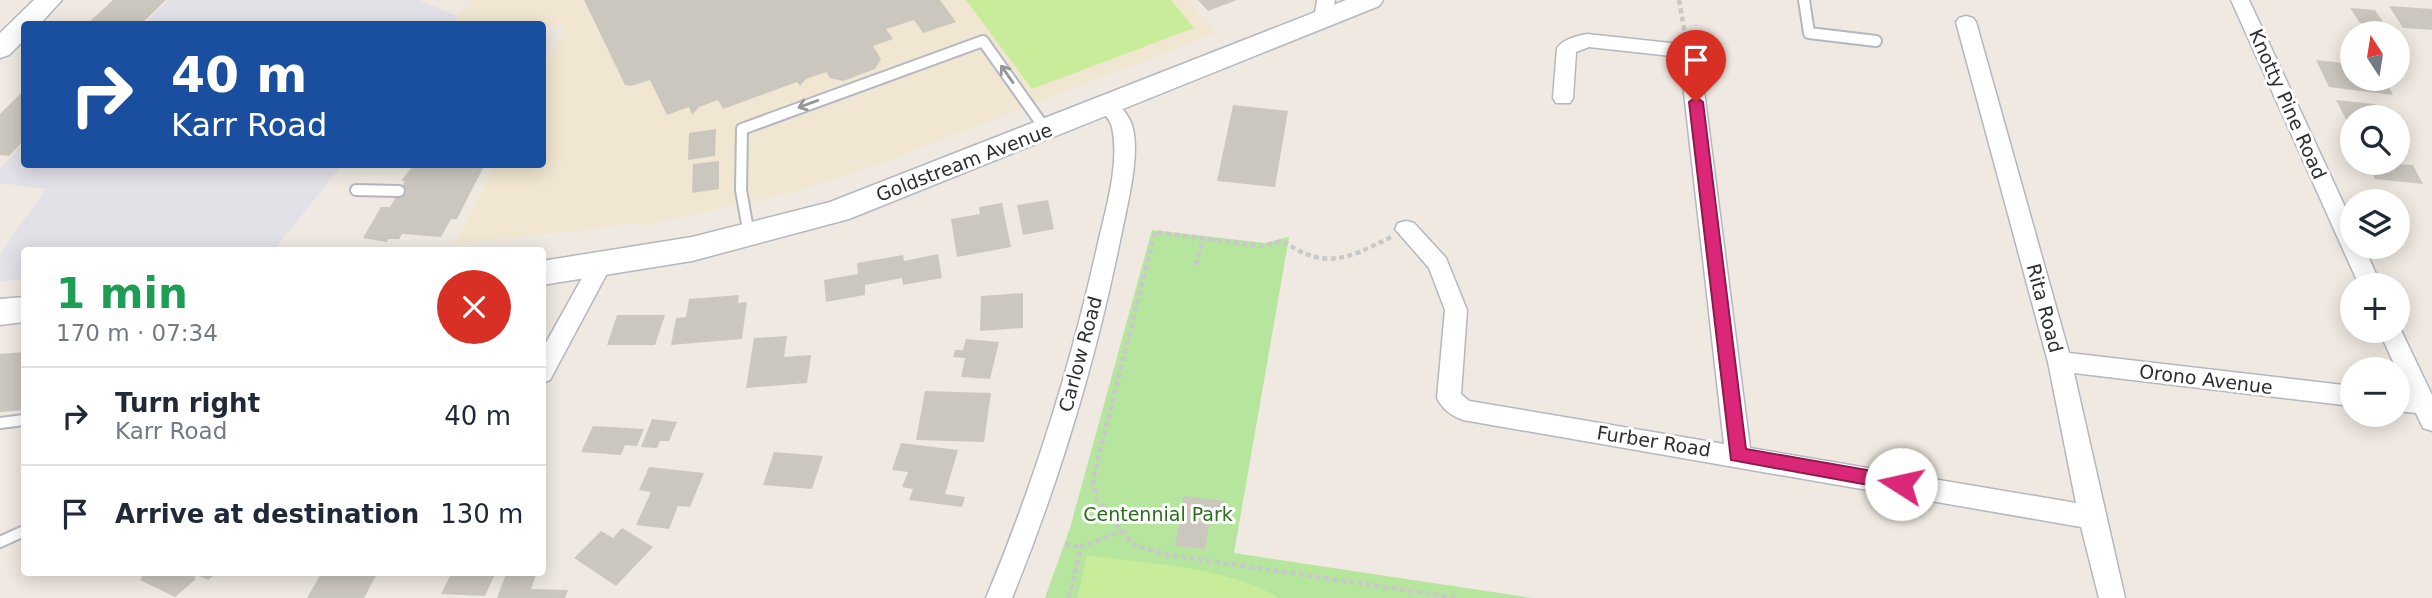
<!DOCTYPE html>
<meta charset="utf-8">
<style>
:root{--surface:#fff;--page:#f6f6f7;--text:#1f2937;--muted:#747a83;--line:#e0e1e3}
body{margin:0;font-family:"DejaVu Sans",sans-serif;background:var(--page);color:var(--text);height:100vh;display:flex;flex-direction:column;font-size:26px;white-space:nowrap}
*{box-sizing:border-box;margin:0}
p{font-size:23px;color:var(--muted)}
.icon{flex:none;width:38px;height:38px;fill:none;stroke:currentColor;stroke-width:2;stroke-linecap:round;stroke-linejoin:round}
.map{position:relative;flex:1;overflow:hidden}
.panel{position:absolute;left:21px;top:247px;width:525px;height:329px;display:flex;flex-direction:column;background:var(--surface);border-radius:7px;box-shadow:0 4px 18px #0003}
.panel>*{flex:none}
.hud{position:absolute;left:21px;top:21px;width:525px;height:147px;border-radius:7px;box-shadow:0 4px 18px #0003;background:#1a4fa0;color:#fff;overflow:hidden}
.needle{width:46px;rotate:348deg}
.controls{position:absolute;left:2340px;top:21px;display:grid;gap:14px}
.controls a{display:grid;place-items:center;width:70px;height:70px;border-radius:50%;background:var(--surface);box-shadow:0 4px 18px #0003;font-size:35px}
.pin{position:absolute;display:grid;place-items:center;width:60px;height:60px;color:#fff;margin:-72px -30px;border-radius:50% 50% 50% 0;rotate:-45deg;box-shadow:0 0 7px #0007}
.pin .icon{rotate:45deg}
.me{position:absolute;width:77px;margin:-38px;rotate:280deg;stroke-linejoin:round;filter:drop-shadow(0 0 5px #0008)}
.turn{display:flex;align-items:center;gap:24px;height:147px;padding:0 35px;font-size:32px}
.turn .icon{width:91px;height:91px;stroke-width:2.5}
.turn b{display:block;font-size:49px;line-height:60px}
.round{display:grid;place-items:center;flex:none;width:74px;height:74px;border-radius:37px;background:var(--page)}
.head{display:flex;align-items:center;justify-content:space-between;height:119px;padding:0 35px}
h1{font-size:42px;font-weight:700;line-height:52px;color:#1e9e55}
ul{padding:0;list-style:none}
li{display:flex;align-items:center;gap:21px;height:98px;padding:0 35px;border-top:2px solid var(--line)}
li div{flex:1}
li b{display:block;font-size:26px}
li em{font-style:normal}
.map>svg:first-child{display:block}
.industrial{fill:#e3e1e8}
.education{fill:#f0e6d1}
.green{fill:#b6e59e}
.pitch{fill:#c9ec9a}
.building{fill:#cbc7bf}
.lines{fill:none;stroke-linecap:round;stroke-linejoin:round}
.lane-casing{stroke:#b4b7c1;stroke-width:14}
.street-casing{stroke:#b4b7c1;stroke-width:3}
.secondary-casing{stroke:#b4b7c1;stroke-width:3}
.path{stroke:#c9c9c9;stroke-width:4.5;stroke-dasharray:5 3.5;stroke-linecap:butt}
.lane{stroke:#fff;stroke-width:10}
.street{fill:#fff;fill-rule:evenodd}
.secondary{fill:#fff;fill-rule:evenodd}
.oneway{stroke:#969696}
.route{fill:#db2777;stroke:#8e194d;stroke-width:2}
.labels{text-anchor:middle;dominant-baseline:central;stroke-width:6;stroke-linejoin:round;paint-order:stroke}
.street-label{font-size:19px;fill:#2e2e2e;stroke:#fff}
.park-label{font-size:19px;fill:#2c6e1b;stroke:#fff}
</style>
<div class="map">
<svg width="2432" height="598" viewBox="0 0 2432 598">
<rect width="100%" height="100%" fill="#efe9e1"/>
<path class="industrial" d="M169 0H419L459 17 453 24H144Z
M24 143V164L342 165 274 250H24V279L0 282V254L46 189 0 183V168Z"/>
<path class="education" d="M473 0H1188L1216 33 879 164 789 193 642 226 641 222 577 231 455 243 495 165 542 164 543 71 566 25 453 24Z"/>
<path class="green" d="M1152 230 1265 243 1289 237 1234 553 1532 598H1045L1070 528Z"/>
<path class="pitch" d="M966 0H1171L1194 28 1032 89Z
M1087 555C1148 564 1227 566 1279 598H1077Z"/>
<path class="building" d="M113 0H166L141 24H87Z
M584 0H940L956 22 923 33 914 20 886 29 893 39 873 46 881 59 875 69 843 81 830 78 826 72 806 79 800 86 797 82 723 109 718 100 699 107 692 115 689 107 667 115 650 80 631 86 625 85Z
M1198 0H1237L1208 11Z
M2389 6 2432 9V30L2403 28Z
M2350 8 2375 10 2385 25 2360 23Z
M2316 60 2352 64V79H2385L2393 95 2329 87Z
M24 90V140L9 156 0 155V114Z
M2336 100 2375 104 2382 117H2352V131Z
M1233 105 1288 111 1275 187 1217 181Z
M716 129 715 156 688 160 689 133Z
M719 161V189L692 193 693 164Z
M2367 163 2413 165 2423 184 2375 179Z
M414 164H485L457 219H451L441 237 402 234 399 239H388L387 242 363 238 381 207H390L405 181H401Z
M1048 200 1054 229 1023 235 1017 205Z
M1002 203 1011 247 957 257 951 219 980 214 979 207Z
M938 254 942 278 903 285 902 278 865 285V295L826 302 824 280 858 274 857 263 903 255 904 261Z
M1023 293V328L980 331 981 296Z
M739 295 738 303 747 302 742 339 671 345 676 318 686 317 689 299Z
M617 315H665L655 345H607Z
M787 336 784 357 811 355 807 383 746 388 754 338Z
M966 339 999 342 990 379 961 377 965 358 953 357 955 350H963Z
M24 352V410L0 412V354Z
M925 391 991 393 984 442 916 440Z
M652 419 677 422 669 441H660L657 448 641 447Z
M593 426 644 429 637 446 625 445 621 455 581 452Z
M901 443 958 450 945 494 965 497 962 507 909 500 913 489 902 487 908 472 892 470Z
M774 452 823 456 812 489 763 485Z
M649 467 704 473 690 507 678 506 669 529 636 525 651 492 639 490Z
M1184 496 1225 501 1223 513 1211 512 1205 549 1175 546Z
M622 528 653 547 616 586 574 558 601 531 613 538Z
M134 572H218L208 580 197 575 194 578 196 579 175 597 140 580 142 577Z
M322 572H378L364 598H307Z
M452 572H496L485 596 441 594Z
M506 574 536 575 531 589 568 590 565 598H497Z"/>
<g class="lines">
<g class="lane-casing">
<path id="lane" d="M1804 0 1809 33 1876 41
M356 190 399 191
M749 235 741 190 742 129 983 41 1046 130
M0 423 24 420
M0 542 24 531"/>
</g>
<g class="street-casing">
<path id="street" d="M1317 0H1335L1330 23H1316L1314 19Z
M2231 0H2249L2352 222V247H2364L2381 285H2359Z
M1966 16 1973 18 1976 22 2069 353 2352 386V406L2074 373 2125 598H2099L2081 527 1463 420C1452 416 1442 409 1437 398L1445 310 1429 268 1395 229 1398 223 1406 221 1414 223 1446 258 1467 310 1461 394 1469 401 1724 444 1680 57 1589 47 1576 52 1573 98 1570 103H1556L1553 98 1557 48C1563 39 1577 36 1587 34L1689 45 1696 47 1699 52 1750 448 2076 503 2048 362 1956 22 1959 18Z
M1108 98C1118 101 1128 114 1132 125 1141 154 1127 206 1121 236 1096 360 1060 480 1012 598H986C1034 483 1071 365 1098 243 1106 208 1120 163 1112 127 1110 119 1102 112 1098 105L1101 100Z
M600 257 608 260 611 266 550 380 542 383V350L592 260Z
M2398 324 2432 395V431L2423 428 2416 413 2398 411V391L2407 392 2379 331H2398Z"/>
</g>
<g class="secondary-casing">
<path id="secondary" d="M34 0H62L40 24H24V40L9 55 0 58V33Z
M1346 0H1383L1379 6 849 219 692 261 542 285V261L692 237 830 202Z
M24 297V322L0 325V299Z"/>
</g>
<path class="path" d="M1679 0 1685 34
M1391 237C1349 258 1326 271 1283 241L1261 246 1155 232 1093 479 1096 499 1133 544 1163 554 1458 598
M1196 265 1203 238
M1065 544 1081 547
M1069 598 1081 547 1122 531"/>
<use href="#lane" class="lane"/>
<use href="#street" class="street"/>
<use href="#secondary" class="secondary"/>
</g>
<defs><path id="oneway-shaft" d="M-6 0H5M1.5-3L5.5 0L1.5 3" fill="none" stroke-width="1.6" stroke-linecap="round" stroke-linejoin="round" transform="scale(1.75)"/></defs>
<g class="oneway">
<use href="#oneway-shaft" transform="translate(1007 74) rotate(-125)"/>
<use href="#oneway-shaft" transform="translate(808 104) rotate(160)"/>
</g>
<path class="route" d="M1696 97 1703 102 1746 449 1901 476 1907 478 1910 484 1907 489 1901 491 1731 460 1689 102Z"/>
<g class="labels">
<g class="street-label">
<text transform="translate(2288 104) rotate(66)">Knotty Pine Road</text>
<text transform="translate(964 162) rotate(-21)">Goldstream Avenue</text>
<text transform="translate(2045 308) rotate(75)">Rita Road</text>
<text transform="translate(1080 354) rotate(-75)">Carlow Road</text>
<text transform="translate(2206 379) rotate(7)">Orono Avenue</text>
<text transform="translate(1654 441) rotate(9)">Furber Road</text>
</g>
<g class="park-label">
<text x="1158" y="514">Centennial Park</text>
</g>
</g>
</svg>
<div class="controls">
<a><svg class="needle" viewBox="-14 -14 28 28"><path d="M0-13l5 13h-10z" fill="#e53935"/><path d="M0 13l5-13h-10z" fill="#747a83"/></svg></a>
<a><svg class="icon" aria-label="search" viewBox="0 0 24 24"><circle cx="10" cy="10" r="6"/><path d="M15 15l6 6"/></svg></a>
<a><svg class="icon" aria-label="layers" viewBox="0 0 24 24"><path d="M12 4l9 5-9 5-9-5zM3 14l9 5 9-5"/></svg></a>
<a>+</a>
<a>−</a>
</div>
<div class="pin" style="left:1696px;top:102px;background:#d93025"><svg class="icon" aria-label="arrive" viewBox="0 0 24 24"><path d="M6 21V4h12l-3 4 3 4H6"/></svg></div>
<svg class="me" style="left:1901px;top:484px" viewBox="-20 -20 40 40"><circle r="19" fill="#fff"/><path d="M0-13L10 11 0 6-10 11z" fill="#db2777"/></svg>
<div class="hud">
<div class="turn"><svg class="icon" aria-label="right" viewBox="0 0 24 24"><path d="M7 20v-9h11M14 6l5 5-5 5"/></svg><div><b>40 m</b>Karr Road</div></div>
</div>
<section class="panel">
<div class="head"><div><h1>1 min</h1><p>170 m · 07:34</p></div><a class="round" style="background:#d93025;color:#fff"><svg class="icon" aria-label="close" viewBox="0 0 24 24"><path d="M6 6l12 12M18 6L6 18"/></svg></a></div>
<ul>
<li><svg class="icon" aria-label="right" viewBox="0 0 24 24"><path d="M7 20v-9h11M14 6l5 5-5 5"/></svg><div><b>Turn right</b><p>Karr Road</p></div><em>40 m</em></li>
<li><svg class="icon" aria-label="arrive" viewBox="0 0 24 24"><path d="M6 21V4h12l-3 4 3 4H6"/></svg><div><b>Arrive at destination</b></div><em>130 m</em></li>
</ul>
</section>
</div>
